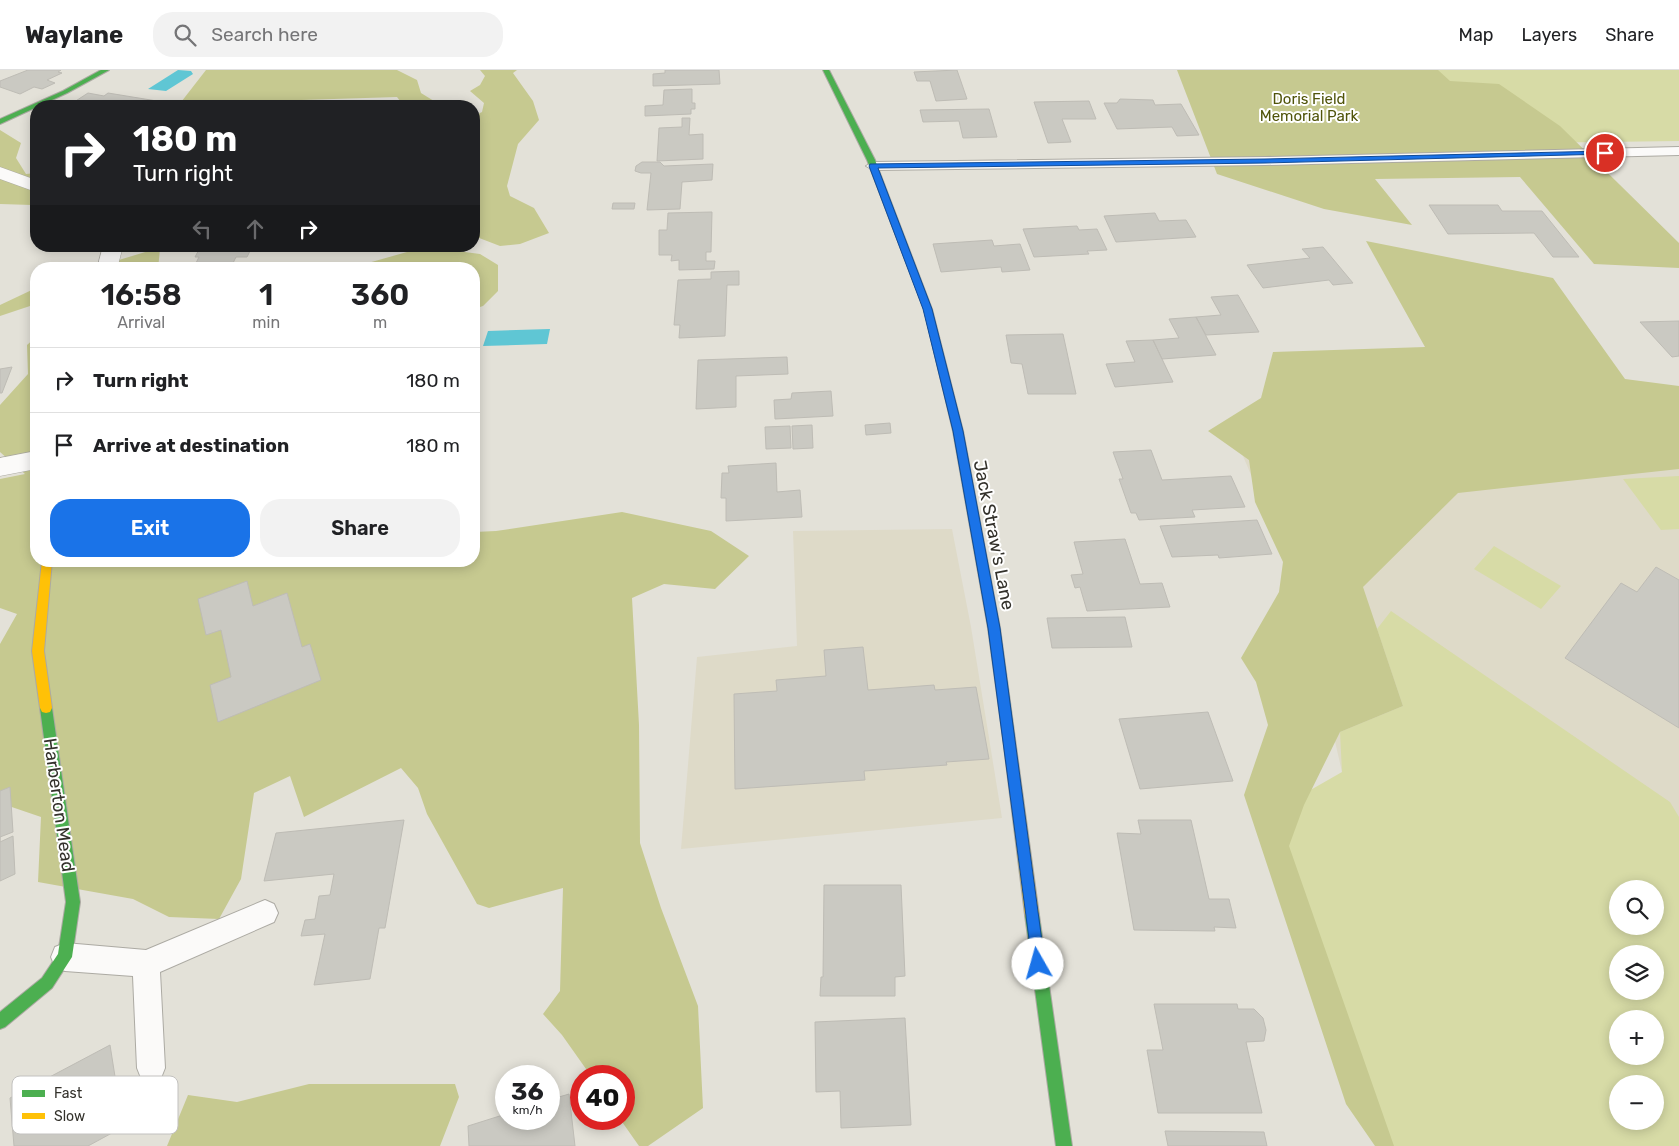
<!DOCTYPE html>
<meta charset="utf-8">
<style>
:root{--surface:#fff;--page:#f2f2f2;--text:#202124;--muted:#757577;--line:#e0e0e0;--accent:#1a73e8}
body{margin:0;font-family:Rubik,sans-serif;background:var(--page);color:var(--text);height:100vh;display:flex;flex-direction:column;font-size:19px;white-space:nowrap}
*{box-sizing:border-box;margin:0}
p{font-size:16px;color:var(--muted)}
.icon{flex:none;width:28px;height:28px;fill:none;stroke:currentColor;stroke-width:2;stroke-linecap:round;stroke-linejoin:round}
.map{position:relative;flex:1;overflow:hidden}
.sheet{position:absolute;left:30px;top:192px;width:450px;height:305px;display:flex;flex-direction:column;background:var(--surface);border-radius:20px;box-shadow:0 2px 12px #0003}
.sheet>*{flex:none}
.banner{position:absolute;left:30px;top:30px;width:450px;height:152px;border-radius:20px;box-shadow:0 2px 12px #0003;background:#202124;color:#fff;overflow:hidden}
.fabs{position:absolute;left:1609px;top:810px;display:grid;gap:10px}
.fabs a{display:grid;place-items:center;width:55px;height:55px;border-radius:50%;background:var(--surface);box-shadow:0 2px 12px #0003;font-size:25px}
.speed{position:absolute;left:495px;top:995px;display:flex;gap:10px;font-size:25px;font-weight:700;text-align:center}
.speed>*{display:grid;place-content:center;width:65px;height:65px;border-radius:50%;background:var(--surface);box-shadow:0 2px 12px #0003;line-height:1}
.speed small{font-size:12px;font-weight:400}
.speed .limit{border:8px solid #d22;background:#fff;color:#111}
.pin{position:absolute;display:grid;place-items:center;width:42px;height:42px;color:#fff;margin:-21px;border:2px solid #fff;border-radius:50%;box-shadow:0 1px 5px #0007}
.me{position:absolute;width:55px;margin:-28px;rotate:353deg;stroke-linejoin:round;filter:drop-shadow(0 0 4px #0008)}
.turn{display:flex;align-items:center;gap:18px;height:105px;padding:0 20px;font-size:22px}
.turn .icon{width:65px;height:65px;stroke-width:2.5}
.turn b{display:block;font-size:35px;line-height:42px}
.lanes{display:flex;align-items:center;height:48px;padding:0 20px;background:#0003;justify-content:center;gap:25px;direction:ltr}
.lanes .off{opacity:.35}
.eta{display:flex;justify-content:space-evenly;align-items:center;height:85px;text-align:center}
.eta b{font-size:30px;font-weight:600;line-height:35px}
.cta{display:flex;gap:10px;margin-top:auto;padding:10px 20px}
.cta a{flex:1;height:58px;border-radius:20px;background:var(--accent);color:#fff;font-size:20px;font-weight:600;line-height:58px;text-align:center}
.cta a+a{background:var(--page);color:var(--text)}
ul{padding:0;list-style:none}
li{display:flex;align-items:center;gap:15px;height:65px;padding:0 20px;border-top:1px solid var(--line)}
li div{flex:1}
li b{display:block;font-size:19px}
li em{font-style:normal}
header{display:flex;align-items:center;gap:30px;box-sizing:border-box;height:70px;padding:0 25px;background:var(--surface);border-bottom:1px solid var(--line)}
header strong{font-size:24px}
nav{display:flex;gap:28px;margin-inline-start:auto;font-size:18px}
.search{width:350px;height:45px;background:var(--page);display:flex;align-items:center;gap:12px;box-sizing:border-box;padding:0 18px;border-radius:20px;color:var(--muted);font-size:19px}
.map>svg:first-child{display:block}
.built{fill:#dedac8;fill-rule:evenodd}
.green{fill:#d7dba6;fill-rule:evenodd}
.forest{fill:#c6c990}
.water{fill:#5fc6d4}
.building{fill:#cac9c2;stroke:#bebcb5}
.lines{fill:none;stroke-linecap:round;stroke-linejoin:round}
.lane-casing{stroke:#acaaa3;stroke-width:2}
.street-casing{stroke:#acaaa3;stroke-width:1}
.fast-casing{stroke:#acaaa3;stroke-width:2}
.slow-casing{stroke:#acaaa3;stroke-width:2}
.lane{fill:#fbfaf9;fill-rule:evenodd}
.street{fill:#fbfaf9;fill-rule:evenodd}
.fast{fill:#4caf50;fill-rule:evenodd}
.slow{fill:#ffc107;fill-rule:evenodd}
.route{fill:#1a73e8;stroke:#114b97}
.labels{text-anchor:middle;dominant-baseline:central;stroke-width:4;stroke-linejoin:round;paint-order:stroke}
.far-park-label{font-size:15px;fill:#50540a;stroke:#fff}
.street-label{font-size:18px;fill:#33312b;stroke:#fff}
.key{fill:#fff;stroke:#c2c1bf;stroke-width:1}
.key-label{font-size:14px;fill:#33312b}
</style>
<header>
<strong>Waylane</strong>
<div class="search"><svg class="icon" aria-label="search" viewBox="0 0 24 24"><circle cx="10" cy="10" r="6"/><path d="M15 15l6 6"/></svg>Search here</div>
<nav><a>Map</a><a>Layers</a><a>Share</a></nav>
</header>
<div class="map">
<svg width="1679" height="1076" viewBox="0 0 1679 1076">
<rect width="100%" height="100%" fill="#e3e1d8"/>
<path class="built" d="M1679 352V1076H1377L1342 702 1301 522 1237 372ZM1618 819H1655V856H1618ZM1618 884H1655V921H1618ZM1618 949H1655V986H1618ZM1618 1014H1655V1051H1618Z
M952 459 971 557 1002 748 681 779 697 587 797 576 793 461Z"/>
<path class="green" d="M1231 0H1679V71L1268 76Z
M1679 406V459L1661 460 1623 409Z
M1494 476 1561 516 1541 539 1474 499Z
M1391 541 1670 732 1679 747V1076H1377L1272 742 1342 702 1340 662 1403 636 1377 559ZM1618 819H1655V856H1618ZM1618 884H1655V921H1618ZM1618 949H1655V986H1618ZM1618 1014H1655V1051H1618Z"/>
<path class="forest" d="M206 0H397L417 10 421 23 442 36H404L397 27 242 32 228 36H178Z
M480 0H517L513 3 533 31 539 50 518 74 507 116 510 126 534 138 549 163 520 174 500 176 474 166V46L482 42 484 33 470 21 480 15 485 6Z
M1177 0H1438L1450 11 1499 14 1560 56 1679 173V198L1594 194 1520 107 1375 109 1412 155 1324 139 1217 104Z
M0 60 21 73 16 88 26 104 36 103V134L32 135 0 134Z
M1366 171 1553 208 1625 309 1679 316V399L1458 423 1363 517 1403 636 1340 662 1304 735 1289 776 1394 1076H1375L1346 1034 1244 725 1268 655 1256 612 1241 588 1279 522 1283 492 1255 432 1249 390 1208 361 1261 328 1273 282 1425 277Z
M160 179 158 199H89L152 180Z
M414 180 457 181 480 184 498 195V221L483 236 474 239V199H259L286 194 332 195 368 193Z
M36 218V234L0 246V235Z
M36 267V491H474V462L496 461 622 442 711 461 749 486 715 519 664 514 632 528 639 655 640 773 661 838 698 936 703 1038 648 1076H639L620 1049H624V1006H591L562 965 543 944 560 921 563 818 489 838 477 834 427 744 418 718 401 698 304 747 290 706 254 723 241 809 219 849 169 847 133 829 38 812 41 747 0 733V574L17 544 0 538V409L25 404 0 382V335L28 304 27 275Z
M309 1014H455L459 1027 440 1076H167L188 1025 237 1032Z"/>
<path class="water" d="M178 0 191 1 193 4 166 21 148 19Z
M550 259 547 274 483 276 488 261Z"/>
<path class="building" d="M28 0H61L58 2 62 3 47 10 55 13 42 19 34 17 20 24 0 17V11Z
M665 0H719L720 14 653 16V4L665 3Z
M957 0 967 29 936 31 930 11H917L914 2Z
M692 19V33H695V39H691V44L645 46V36L663 35 664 20Z
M88 23 104 26 108 23 163 32 156 36H68Z
M1120 29 1153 30 1155 35 1181 34 1199 65 1177 66 1172 57 1117 59 1104 33H1117Z
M1089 31 1096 49H1062L1071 72 1048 73 1034 32Z
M989 39 997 67 963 68 959 51 923 52 920 40Z
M682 48H690L689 65 703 64V89L657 91 659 58 682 57Z
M642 92H660L664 96 713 94 712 110 682 112 680 139 647 140 651 103H641L635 101 636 96Z
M613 133H635L634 139H612Z
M1429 135H1498L1502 141H1542L1579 187H1553L1534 163 1448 164Z
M712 142 711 182H706V191H715L714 199 679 200V190L671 191 672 185H659V160H667L668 143Z
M1155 143 1159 151 1186 150 1196 167 1116 172 1104 146Z
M1077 156 1079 160 1097 159 1107 180 1087 181 1089 184 1034 187 1023 159Z
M992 170 994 176 1020 174 1030 200 1002 202 1001 197 941 202 933 174Z
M201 176H274L273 180 250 181 247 187H236L230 199H193L199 187H195Z
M1323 177 1353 213 1333 215 1329 210 1263 218 1247 195 1310 188 1302 179Z
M739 201V215H727L725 266 679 268 680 255H674L678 210 711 209V202Z
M1238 225 1259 262 1206 265 1196 247 1221 245 1211 227Z
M1196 247 1216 285 1162 289 1153 270 1179 268 1169 249Z
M1679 251V286L1672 287 1640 252Z
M1063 264 1076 324H1028L1022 294 1011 293 1006 265Z
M1153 270 1173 312 1115 317 1106 294 1135 292 1126 271Z
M787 287 788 304 736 306V337L696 339 698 290Z
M12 297 2 323H0V299Z
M831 321 833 346 775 349 774 330 791 329 792 323Z
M890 353 891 363 866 365 865 355Z
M812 355 813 378 793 379 792 356Z
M790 356 791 378 766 379 765 357Z
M1151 380 1162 410 1231 406 1245 437 1192 440 1195 447 1139 450 1136 443H1131L1119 409H1123L1113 382Z
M776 393 777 422 800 420 802 447 726 451V428H721L722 403H729L728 396Z
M1257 450 1272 484 1219 488 1218 485 1172 487 1160 456Z
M1125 469 1140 514 1162 513 1170 537 1087 541 1080 517 1075 518 1071 505 1083 504 1074 472Z
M1656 497 1679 510V658L1565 588 1621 513 1637 522Z
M247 511 253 536 287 523 302 577 310 574 321 610 218 652 210 615 231 607 221 560 206 565 198 529Z
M1125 547 1132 577 1052 578 1047 548Z
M863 577 868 620 934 615 935 620 976 617 989 689 946 692 947 695 864 701 865 710 735 719 734 624 777 621 776 610 826 606 824 580Z
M1208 642 1233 711 1140 719 1119 649Z
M10 717 13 762 0 767V772V721Z
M404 750 385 858H379L370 909 314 915 325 864 301 866 305 850 315 849 319 826 330 825 334 804 264 811 276 763Z
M1138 750H1191L1209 829H1229L1236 858 1214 857 1215 861 1134 860 1117 763 1141 764Z
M13 766 15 804 0 811V772Z
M824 815H901L905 906 895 907V926H820L821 907H823Z
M1154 934H1237L1238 939H1254L1263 948 1266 960 1264 971 1246 972 1262 1043H1158L1147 980H1163Z
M905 948 911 1055 841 1058 840 1021 816 1022 815 952Z
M110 975 123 1057 88 1076H14L10 1028Z
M569 1024 575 1076H469L468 1056 506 1044V1049H549V1030Z
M1165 1061 1264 1062 1267 1076H1168Z"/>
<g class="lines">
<g class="lane-casing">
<path id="lane" d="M1679 77V85L1265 95 873 100 866 96 873 92 1265 87Z
M265 830 274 834 278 843 274 852 160 902 165 998 161 1008 151 1012 141 1008 137 998 133 906 65 901 55 897 51 887 55 877 65 873 146 880Z"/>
</g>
<g class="street-casing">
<path id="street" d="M0 97 36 110V122L0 109Z
M103 176H123L117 199H97Z
M36 381V399L0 406V388Z"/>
</g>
<g class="fast-casing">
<path id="fast" d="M101 0H109L67 23 0 54V49L63 21Z
M823 0H829L875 90 932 239 963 361 1000 558 1015 669 1013 673 1009 675 1005 673 1003 669 988 558 953 361 924 239 867 90Z
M46 633 50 634 52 638 80 832 72 887 52 918 5 957 0 959V942L42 908 58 884 66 832 40 638 42 634Z
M1032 838 1037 840 1039 845 1072 1076H1056L1025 845 1027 840Z"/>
</g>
<g class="slow-casing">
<path id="slow" d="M42 491H52L44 581 52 638 50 642 46 643 42 642 40 638 32 581Z
M1009 663 1013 665 1015 669 1039 845 1037 850 1032 852 1027 850 1025 845 1003 669 1005 665Z"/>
</g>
<use href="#lane" class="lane"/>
<use href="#street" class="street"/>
<use href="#fast" class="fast"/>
<use href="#slow" class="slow"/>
</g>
<path class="route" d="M1605 81H1607V84L1265 93 878 98 932 239 963 361 1000 558 1045 894 1043 899 1038 901 1033 899 988 558 953 361 923 239 869 96 870 94 1265 89Z"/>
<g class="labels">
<g class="far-park-label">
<text x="1309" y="29">Doris Field<tspan x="1309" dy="17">Memorial Park</tspan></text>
</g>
<g class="street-label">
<text transform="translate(994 465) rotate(79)">Jack Straw's Lane</text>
<text transform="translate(59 735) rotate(82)">Harberton Mead</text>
</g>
</g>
<rect x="12" y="1006" width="166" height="58" rx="8" class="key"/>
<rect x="22" y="1020" width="23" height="7" fill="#4caf50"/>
<rect x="22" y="1043" width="23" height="6" fill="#ffc107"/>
<g class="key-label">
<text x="54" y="1028">Fast</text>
<text x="54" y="1051">Slow</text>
</g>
</svg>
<div class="fabs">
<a><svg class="icon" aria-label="search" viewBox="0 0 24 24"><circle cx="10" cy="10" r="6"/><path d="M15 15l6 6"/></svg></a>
<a><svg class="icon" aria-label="layers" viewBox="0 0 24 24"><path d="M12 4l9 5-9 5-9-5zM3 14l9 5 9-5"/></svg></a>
<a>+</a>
<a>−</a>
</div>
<div class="speed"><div>36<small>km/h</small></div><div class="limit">40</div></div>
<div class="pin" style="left:1605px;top:83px;background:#d93025"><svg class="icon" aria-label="arrive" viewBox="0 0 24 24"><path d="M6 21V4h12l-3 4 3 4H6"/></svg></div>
<svg class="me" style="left:1038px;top:894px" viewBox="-20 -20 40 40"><circle r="19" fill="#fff"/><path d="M0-13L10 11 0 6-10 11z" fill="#1a73e8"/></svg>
<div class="banner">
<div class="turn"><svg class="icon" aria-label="right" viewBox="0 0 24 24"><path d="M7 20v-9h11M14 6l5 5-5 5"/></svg><div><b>180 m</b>Turn right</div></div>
<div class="lanes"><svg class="icon off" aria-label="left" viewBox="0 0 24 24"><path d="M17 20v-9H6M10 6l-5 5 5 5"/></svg><svg class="icon off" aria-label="ahead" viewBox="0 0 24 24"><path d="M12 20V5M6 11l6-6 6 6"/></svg><svg class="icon" aria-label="right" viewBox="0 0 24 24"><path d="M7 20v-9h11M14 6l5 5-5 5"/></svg></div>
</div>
<section class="sheet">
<div class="eta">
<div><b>16:58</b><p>Arrival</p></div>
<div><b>1</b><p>min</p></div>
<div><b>360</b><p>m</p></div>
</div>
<ul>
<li><svg class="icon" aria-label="right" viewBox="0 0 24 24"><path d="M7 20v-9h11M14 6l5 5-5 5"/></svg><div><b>Turn right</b></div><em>180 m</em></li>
<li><svg class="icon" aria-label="arrive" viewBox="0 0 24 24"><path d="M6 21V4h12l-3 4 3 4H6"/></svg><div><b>Arrive at destination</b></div><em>180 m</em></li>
</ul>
<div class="cta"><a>Exit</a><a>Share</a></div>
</section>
</div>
